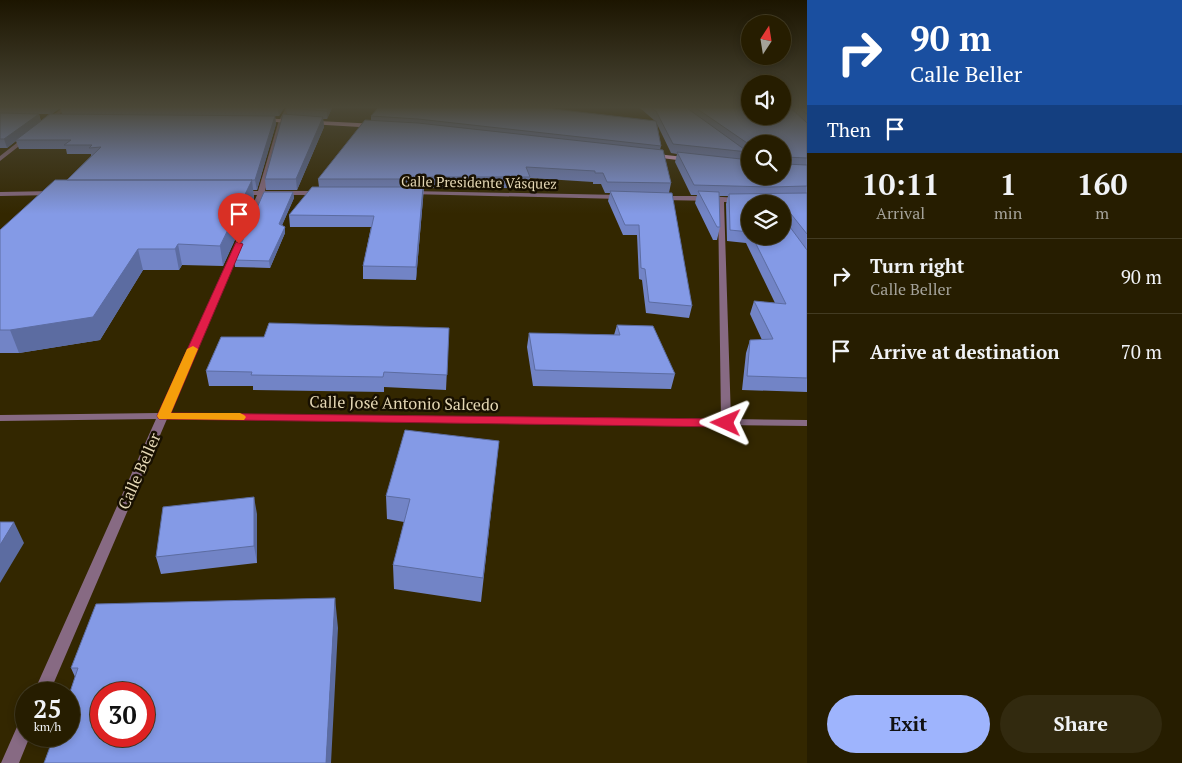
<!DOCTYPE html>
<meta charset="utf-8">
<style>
:root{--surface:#261d00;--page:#322a0f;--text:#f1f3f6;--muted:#a4a299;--line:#423b22;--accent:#9eb4fd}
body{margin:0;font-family:"PT Serif",serif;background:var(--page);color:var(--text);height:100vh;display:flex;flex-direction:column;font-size:19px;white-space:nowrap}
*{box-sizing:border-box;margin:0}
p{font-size:16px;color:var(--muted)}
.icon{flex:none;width:28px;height:28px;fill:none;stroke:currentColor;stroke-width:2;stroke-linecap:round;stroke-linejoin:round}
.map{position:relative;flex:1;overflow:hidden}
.side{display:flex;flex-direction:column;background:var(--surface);width:375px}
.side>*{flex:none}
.hud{background:#1a4fa0;color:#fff;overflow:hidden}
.needle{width:32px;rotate:12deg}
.buttons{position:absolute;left:741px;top:15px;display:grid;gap:10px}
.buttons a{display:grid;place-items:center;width:50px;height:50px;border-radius:50%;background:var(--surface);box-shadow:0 2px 8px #0003,0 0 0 1px var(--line);font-size:25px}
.speed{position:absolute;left:15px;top:682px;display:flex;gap:10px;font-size:25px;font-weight:700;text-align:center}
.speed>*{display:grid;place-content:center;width:65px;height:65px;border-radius:50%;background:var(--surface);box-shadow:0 2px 8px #0003,0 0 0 1px var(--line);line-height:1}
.speed small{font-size:12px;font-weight:400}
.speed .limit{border:8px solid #d22;background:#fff;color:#111}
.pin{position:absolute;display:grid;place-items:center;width:42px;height:42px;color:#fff;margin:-51px -21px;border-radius:50% 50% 50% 0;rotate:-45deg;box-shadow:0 0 5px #0007}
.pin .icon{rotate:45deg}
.me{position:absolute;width:55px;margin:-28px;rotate:271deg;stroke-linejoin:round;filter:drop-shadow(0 0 4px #0008)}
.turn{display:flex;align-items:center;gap:18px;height:105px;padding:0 20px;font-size:22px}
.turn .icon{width:65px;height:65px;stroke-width:2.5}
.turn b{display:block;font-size:35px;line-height:42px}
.then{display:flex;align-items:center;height:48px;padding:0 20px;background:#0003;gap:10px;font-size:19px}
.eta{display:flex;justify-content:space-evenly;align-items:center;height:85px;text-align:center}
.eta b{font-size:30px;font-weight:700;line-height:35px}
.cta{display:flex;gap:10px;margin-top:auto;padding:10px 20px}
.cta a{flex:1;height:58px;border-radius:30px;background:var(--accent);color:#111;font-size:20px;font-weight:700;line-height:58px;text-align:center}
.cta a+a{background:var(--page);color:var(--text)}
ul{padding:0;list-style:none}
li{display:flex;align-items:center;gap:15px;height:75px;padding:0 20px;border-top:1px solid var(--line)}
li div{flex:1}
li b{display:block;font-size:19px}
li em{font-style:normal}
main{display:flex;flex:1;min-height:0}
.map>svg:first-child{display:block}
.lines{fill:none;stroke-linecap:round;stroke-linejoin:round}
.minor{fill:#876a83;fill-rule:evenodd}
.primary{fill:#e7abdf;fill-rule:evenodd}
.wall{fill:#7284c6;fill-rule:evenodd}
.shaded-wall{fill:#5c6ca1}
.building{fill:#849ae6;stroke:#5c6ca1;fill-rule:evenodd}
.route{fill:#e11d48;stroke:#92132f}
.slow{fill:#f59e0b}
.labels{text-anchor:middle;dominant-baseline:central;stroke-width:5;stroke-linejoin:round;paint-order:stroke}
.far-street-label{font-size:14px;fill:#e4d7b4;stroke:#181000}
.street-label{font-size:16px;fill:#e4d7b4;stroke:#181000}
</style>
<main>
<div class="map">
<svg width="807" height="763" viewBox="0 0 807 763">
<rect width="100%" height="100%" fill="#332700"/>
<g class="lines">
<path class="minor" d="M63 108H67L48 123H44V121Z
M286 108H290L283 120 265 191H319L322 193 319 195H263L170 413 721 419 718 201 661 200 658 198 661 196C675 196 734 195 742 200L739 202H724L731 419 807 420V426L167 419 49 694H33L156 419 0 421V415L159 413 257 195H241L238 193 241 191H258L279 120Z
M27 135 32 136 0 161V156Z
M733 149H737L750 158V163L733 151Z
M411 191 621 195 624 197 621 199 409 194 408 193Z
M0 192 54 191 57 193 54 195 0 196Z
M26 718V736H30L19 763H1L20 720Z"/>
<path class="primary" d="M260 118 377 124 380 126 377 128 258 121Z
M648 153 693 158 697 160 693 162 646 156V154Z"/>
</g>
<path class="wall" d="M0 108H284L279 116H275L276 124 257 190H253L254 198 223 266 182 265 179 270H143L100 340 19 353H0V230L67 180 91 156V154H67L66 149H19L16 141 7 148H0ZM60 108 62 114H52ZM39 114H49L41 121Z
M286 108H332L327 119H323L324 127 297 190H266L265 179 287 115Z
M640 108H807V392L742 390 746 353 750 340H762L750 314 754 301 775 303 746 243 727 241 726 204 728 196H719L720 227 717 240H713L695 203 697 195H691L675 162 677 154 671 153 657 124 661 146 660 150 671 183 669 193 692 306 689 318 646 313 642 280 639 279 637 235H623L608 201 610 193H605L601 184H593V182L530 178 529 188H424L416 280 363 279V266L371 227H290L289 215 319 187 318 179 371 120V116L655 121ZM750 144 782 176 746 159 747 154 750 156ZM750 204 782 236H750Z
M293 192 294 198 282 225 285 227V233L270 268 235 267 234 260Z
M617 325 675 374 671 389 533 386 527 347 529 333 614 335Z
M449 328 446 390 384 387V392L253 390V386H209L206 371 264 337Z
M499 441 481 602 394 589 393 565 404 522 387 519 386 496Z
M257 514V563L161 574 156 557Z
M338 628 75 677 71 668Z"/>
<path class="shaded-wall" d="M49 108H60L51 114Z
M278 108H284L279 116Z
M328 108H332L327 119V111Z
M39 114 41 122 16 140V141L7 148 4 139Z
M275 116 276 124 257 190 255 180Z
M323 117 324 127 297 190 296 179Z
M252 180 254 198 223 266 220 246Z
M423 187V198L416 280V267Z
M293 192 294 198 280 230 279 224Z
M285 227V233L270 268 269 261Z
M178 244 182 265 179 270 175 249Z
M138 249 143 270 100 340 19 353 10 330Z
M254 497 257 514V563L254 546Z
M14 522 24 543 0 583V545Z
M335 598 338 628 331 763H326Z"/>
<path class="building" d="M286 108H328L327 111Z
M378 108H545L656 121 661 146 418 119 371 116Z
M651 108H687L748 152 673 144 656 111Z
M696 108H750V116H782V108H791L807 123V158L785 157 783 158 785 164 807 165V186L770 187 694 185 677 152 750 160V176H782V144H750V145Z
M800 108H807V114Z
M0 113 39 114 4 139H0Z
M50 114 275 116 255 180H251H252H67L101 147 89 148 92 145H64L71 140H16Z
M283 114 323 117 296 179H265Z
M365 120 418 123 663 150 671 183 607 182 603 173H595V171L526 167 530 177H424V179H318Z
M55 180H252L220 246 178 244 175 249H138L93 317 10 330H0V230Z
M312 187H423L416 267 363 266 374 216 289 215Z
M610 191 672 193 692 306 649 302 645 269 641 268 639 225H625Z
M698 191 719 192 720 227H717Z
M264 192H293L279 224 285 227 269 261 234 260Z
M807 193V234L787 209H784V219L807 250V378L747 376 750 340 773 339 754 301 786 304 752 236H782V204H750V232L730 230 729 194Z
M269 323 449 328 447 375 384 372 383 377 251 375 252 372 206 371 221 337H264Z
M617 325 653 326 675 374 535 370 529 333 620 335Z
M405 430 499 441 483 578 393 565 410 499 386 496Z
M254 497V546L156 557 163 507Z
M0 522H14L0 545Z
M335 598 326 763H44L54 736H69V695L78 668H71L96 604ZM101 694H144V736H101Z"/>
<linearGradient id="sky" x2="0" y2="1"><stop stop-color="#1c1500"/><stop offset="0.5" stop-color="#4a4737"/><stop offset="1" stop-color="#4a4737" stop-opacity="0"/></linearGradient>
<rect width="807" height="214" fill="url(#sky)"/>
<path class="route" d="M236 242 243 244 171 413 726 419 732 423 726 427 159 419 157 416Z"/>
<path class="slow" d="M193 346 198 349 171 413H240L244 415 246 417 244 420 159 419 157 416 187 349Z"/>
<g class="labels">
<g class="far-street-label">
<text transform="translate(479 182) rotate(1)">Calle Presidente Vásquez</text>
</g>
<g class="street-label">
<text transform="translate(404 403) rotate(1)">Calle José Antonio Salcedo</text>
<text transform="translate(139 471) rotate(-66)">Calle Beller</text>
</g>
</g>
</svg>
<div class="buttons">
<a><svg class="needle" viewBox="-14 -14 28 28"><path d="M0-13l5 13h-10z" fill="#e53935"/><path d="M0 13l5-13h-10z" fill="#a4a299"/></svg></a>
<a><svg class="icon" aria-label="sound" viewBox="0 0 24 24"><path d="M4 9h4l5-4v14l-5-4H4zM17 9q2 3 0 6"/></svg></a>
<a><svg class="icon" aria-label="search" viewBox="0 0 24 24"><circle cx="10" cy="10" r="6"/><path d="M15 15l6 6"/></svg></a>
<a><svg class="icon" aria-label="layers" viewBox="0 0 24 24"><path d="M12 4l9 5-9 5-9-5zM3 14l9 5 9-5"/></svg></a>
</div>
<div class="speed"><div>25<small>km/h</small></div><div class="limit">30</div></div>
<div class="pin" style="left:239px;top:244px;background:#d93025"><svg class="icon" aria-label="arrive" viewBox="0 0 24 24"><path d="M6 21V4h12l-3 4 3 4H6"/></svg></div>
<svg class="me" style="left:726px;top:423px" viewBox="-20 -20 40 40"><path d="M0-17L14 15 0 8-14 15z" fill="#e11d48" stroke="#fff" stroke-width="4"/></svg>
</div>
<section class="side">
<div class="hud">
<div class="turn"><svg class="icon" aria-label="right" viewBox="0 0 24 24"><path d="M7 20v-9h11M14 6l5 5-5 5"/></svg><div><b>90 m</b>Calle Beller</div></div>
<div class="then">Then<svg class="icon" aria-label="arrive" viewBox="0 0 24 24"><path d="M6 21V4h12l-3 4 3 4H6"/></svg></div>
</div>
<div class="eta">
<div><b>10:11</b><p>Arrival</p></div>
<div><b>1</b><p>min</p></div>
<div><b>160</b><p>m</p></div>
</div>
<ul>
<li><svg class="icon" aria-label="right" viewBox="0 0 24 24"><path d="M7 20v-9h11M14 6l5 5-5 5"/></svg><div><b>Turn right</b><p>Calle Beller</p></div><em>90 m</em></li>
<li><svg class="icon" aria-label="arrive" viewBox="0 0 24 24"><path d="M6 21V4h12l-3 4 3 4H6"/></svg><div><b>Arrive at destination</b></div><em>70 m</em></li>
</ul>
<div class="cta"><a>Exit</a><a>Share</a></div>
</section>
</main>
